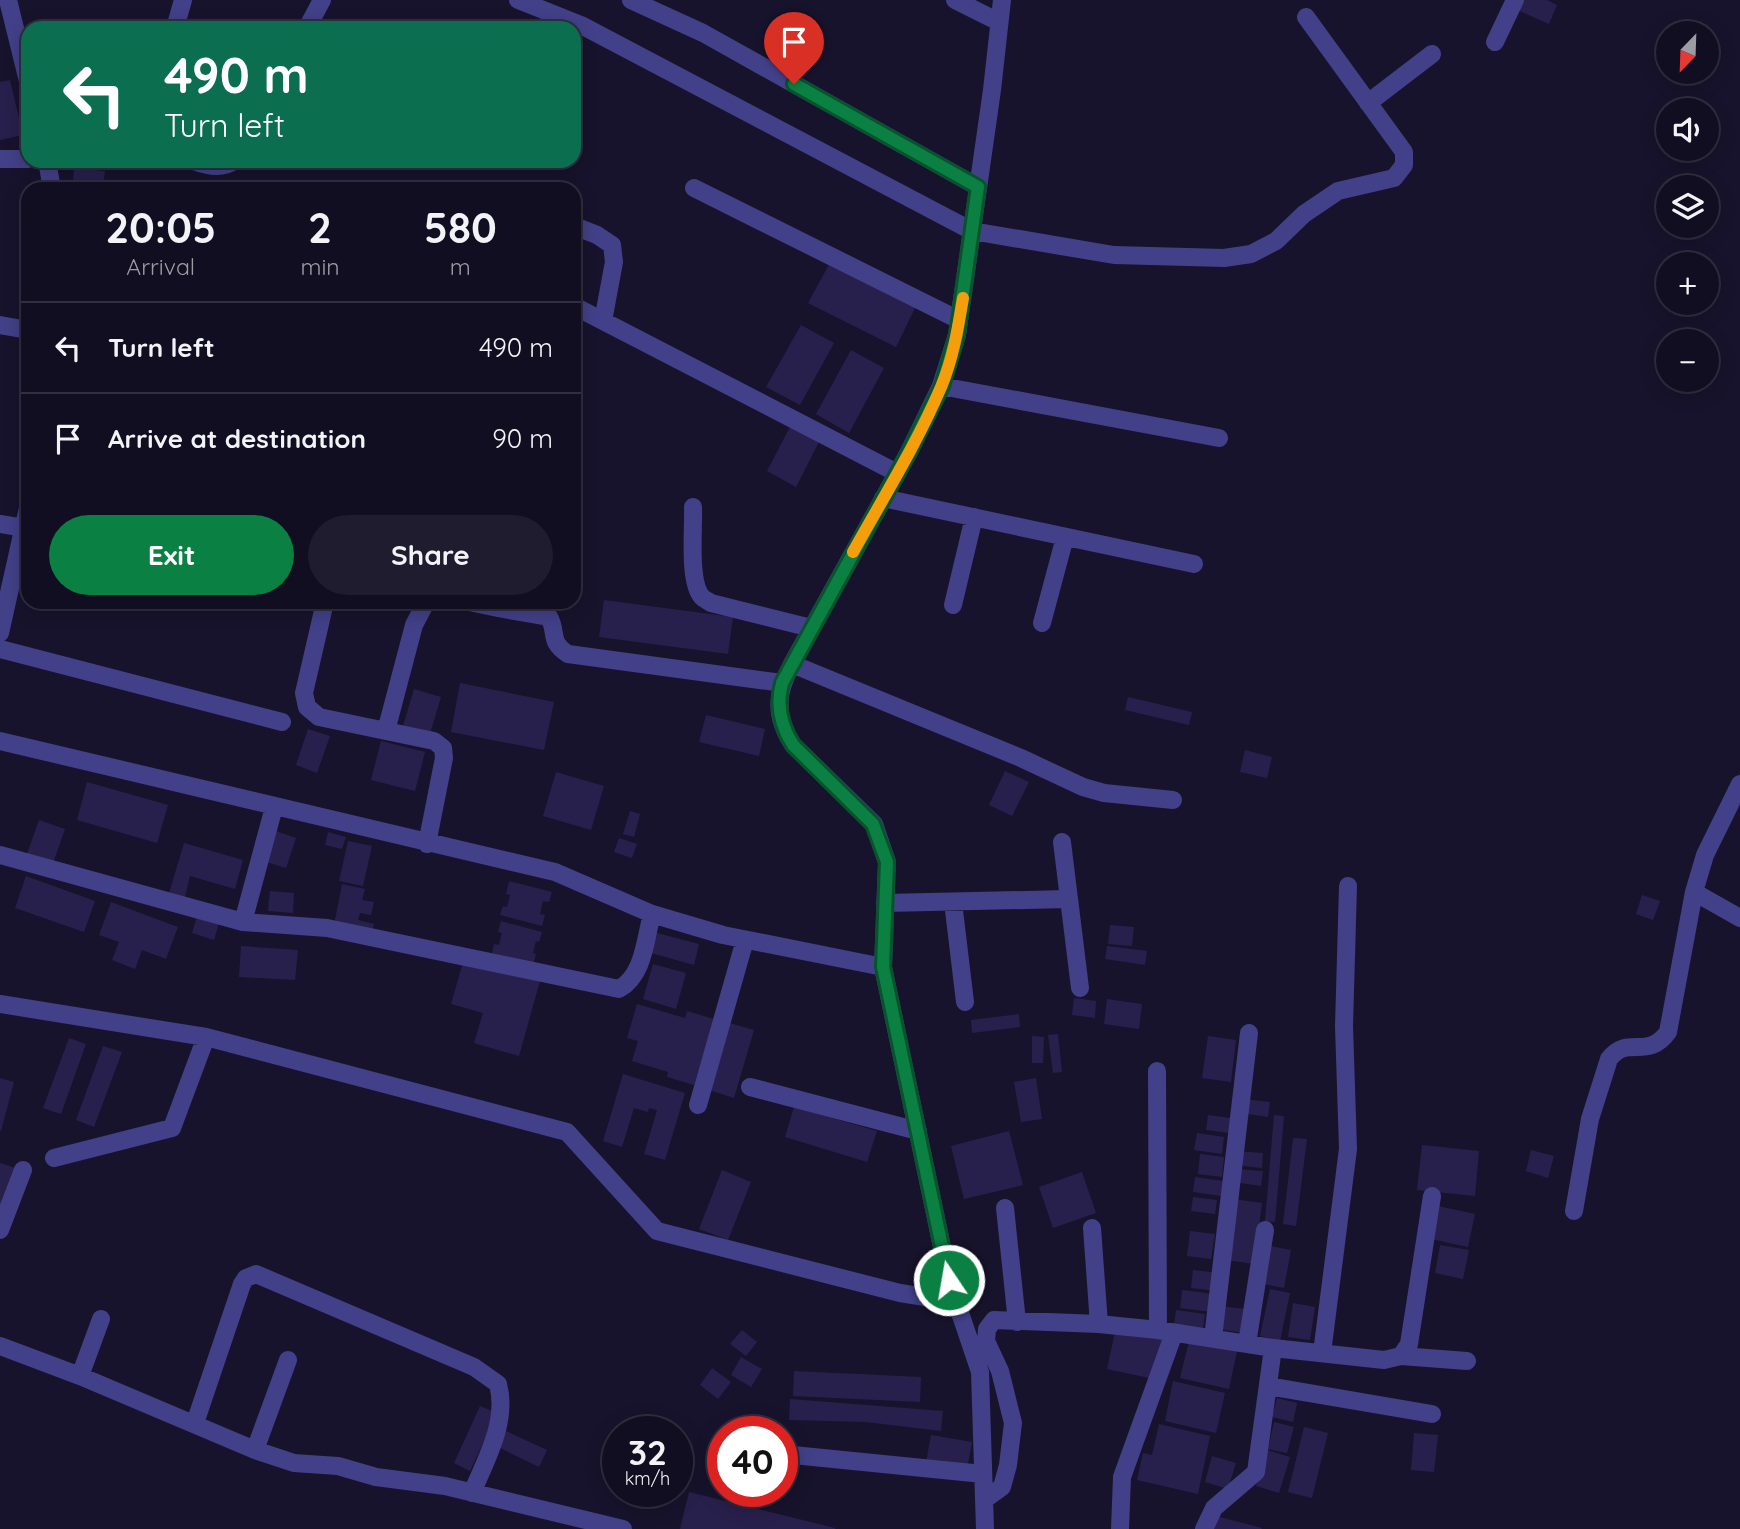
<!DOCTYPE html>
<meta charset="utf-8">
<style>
:root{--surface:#110e21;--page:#1e1c2e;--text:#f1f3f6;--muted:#9c9ca5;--line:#302e3f;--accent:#0b8043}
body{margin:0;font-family:Quicksand,sans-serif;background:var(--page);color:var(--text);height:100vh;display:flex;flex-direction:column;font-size:26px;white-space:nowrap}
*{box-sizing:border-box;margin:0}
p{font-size:23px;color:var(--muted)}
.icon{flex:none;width:38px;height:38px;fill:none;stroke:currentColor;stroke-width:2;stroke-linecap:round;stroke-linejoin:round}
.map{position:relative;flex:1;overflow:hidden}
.side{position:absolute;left:21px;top:182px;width:560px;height:427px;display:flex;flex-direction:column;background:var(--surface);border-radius:21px;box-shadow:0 4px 18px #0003,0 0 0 2px var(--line)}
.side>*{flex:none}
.banner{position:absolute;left:21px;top:21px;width:560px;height:147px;border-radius:21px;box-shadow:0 4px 18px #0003,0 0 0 2px var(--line);background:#0b6e4f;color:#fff;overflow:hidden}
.needle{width:46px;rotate:203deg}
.tools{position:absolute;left:1656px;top:21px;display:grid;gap:14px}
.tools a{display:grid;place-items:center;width:63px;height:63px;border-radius:50%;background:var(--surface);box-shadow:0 4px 18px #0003,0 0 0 2px var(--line);font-size:35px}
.speed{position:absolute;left:602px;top:1416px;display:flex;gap:14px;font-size:35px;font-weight:700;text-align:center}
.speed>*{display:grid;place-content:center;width:91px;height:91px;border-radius:50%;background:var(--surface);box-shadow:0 4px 18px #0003,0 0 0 2px var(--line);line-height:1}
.speed small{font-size:18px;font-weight:400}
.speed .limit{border:10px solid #d22;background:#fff;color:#111}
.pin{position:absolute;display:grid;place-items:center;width:60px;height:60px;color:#fff;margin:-72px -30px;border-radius:50% 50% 50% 0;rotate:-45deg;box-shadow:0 0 7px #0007}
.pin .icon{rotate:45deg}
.me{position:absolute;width:77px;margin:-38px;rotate:348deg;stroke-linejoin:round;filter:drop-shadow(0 0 5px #0008)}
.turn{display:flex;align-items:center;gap:24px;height:147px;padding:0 28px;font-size:32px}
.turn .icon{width:91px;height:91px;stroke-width:2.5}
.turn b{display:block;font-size:49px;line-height:60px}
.eta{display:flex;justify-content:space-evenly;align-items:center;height:119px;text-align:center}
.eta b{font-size:42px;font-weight:800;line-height:49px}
.action{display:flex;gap:14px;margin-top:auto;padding:14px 28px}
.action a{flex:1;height:80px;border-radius:42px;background:var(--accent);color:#fff;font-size:28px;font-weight:800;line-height:80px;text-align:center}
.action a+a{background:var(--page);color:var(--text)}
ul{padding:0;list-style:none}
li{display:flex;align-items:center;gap:21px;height:91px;padding:0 28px;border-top:2px solid var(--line)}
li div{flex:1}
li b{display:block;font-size:26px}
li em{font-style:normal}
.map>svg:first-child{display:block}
.building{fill:#28204c}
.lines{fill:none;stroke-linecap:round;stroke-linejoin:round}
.minor{stroke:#424088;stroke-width:18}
.route-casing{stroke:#07532c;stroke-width:18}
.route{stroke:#0b8043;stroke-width:12}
.slow{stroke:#f59e0b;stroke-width:12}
</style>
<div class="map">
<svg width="1740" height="1529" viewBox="0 0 1740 1529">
<rect width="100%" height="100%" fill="#17132c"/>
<path class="building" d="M1519 0H1547L1557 5 1549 24 1515 9Z
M10 80 23 135 0 140V82Z
M74 168 105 171 103 185 73 182Z
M831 261 917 304 896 347 808 303Z
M801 325 834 343 800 405 766 387Z
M851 350 884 368 849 433 816 414Z
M791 425 820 440 796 487 767 471Z
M604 600 733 617 728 654 599 637Z
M502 602H548L546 612Z
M460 683 554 702 544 750 451 732Z
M414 689 441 697 430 734 403 726Z
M1128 697 1192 712 1189 725 1125 710Z
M706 715 765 729 759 756 699 742Z
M308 729 330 736 317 773 296 765Z
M381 741 425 752 415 791 371 780Z
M1245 750 1272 757 1267 778 1240 772Z
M1005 771 1029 782 1012 816 989 805Z
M556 772 604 786 591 830 543 816Z
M87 782 168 805 157 843 77 820Z
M630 811 640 814 634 837 623 834Z
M39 820 65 829 53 863 27 854Z
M276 831 296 838 286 868 266 862Z
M328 832 346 837 342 849 325 845Z
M619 838 637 844 632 858 614 852Z
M348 841 372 846 363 886 339 881Z
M184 843 243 860 235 889 190 876 185 897 169 893Z
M26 876 95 901 84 932 15 908Z
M509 881 552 892 549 902 543 901 540 914 545 915 542 926 500 915 503 906 507 907 510 895 506 894Z
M342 884 365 889 362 900 374 902 371 915 360 913 358 920 374 924 372 933 334 925Z
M270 891 294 893 293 913 268 911Z
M1642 895 1660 901 1653 920 1636 914Z
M111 902 178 927 166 959 142 950 135 969 112 960 119 942 99 935Z
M197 917 219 923 214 940 192 933Z
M501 921 542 932 539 942 536 941 533 953 536 954 533 965 492 953 494 944 499 945 502 933 498 932Z
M1110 925 1134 927 1132 946 1108 944Z
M657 933 699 944 694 965 651 953Z
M241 946 298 950 295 980 239 977Z
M1107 946 1147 951 1145 965 1105 959Z
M464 959 540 981 519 1056 474 1043 483 1013 451 1004Z
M653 964 686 973 676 1009 643 999Z
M1074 998 1096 1001 1095 1018 1072 1015Z
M1107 999 1142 1004 1139 1029 1104 1024Z
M637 1004 685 1018 687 1011 714 1019 694 1085 667 1077 668 1072 632 1061 638 1041 627 1038Z
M1019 1014 1020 1027 972 1033 971 1020Z
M726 1022 754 1030 734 1098 706 1089Z
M1058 1034 1062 1072 1053 1073 1048 1035Z
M1032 1036 1044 1037 1043 1063H1032Z
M1208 1036 1236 1040 1231 1082 1202 1078Z
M69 1038 86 1044 61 1114 43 1108Z
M103 1046 122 1052 94 1127 76 1120Z
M623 1074 685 1093 665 1160 644 1154 657 1110 649 1108 648 1112 634 1108 622 1147 603 1141Z
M0 1078 14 1082 1 1131H0Z
M1036 1078 1042 1119 1021 1122 1014 1082Z
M1243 1099 1270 1102 1268 1117 1241 1113Z
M794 1107 877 1131 867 1162 785 1137Z
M1208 1115 1231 1118 1229 1133 1206 1130Z
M1274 1115 1284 1116 1275 1222 1265 1221Z
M1009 1131 1023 1185 964 1199 951 1146Z
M1197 1133 1224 1137 1222 1154 1194 1150Z
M1293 1138 1307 1139 1296 1226 1283 1224Z
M1422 1145 1479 1151 1475 1196 1417 1190Z
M1531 1150 1554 1156 1548 1178 1526 1171Z
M1235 1151 1263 1153 1262 1168 1234 1165Z
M1200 1154 1224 1157 1222 1177 1198 1174Z
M0 1163 19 1169 0 1207Z
M1237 1169 1263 1171 1261 1186 1234 1182Z
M722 1170 751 1182 728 1240 699 1229Z
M1082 1172 1096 1213 1053 1228 1039 1187Z
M1195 1177 1223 1181 1221 1196 1193 1192Z
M1193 1197 1217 1200 1215 1214 1191 1211Z
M1233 1199 1262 1203 1254 1264 1226 1260Z
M1438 1206 1475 1214 1468 1247 1431 1239Z
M1190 1231 1215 1234 1211 1259 1187 1256Z
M1440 1245 1469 1250 1463 1279 1435 1273Z
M1270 1246 1291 1250 1284 1288 1263 1284Z
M1193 1270 1219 1273 1217 1291 1191 1288Z
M1270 1289 1290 1293 1280 1341 1260 1336Z
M1182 1290 1214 1294 1211 1312 1180 1308Z
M1293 1303 1315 1307 1310 1340 1288 1337Z
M1220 1306 1246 1309 1243 1333 1219 1329Z
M1176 1310 1205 1314 1203 1329 1174 1325Z
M1116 1327 1164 1337 1154 1379 1107 1369Z
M742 1330 757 1342 746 1356 730 1344Z
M1189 1341 1237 1351 1229 1389 1180 1378Z
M741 1357 762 1369 751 1387 731 1375Z
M712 1368 731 1382 718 1399 700 1385Z
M794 1371 921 1377 920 1402 793 1396Z
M1173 1381 1225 1393 1216 1433 1165 1421Z
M1277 1398 1297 1403 1293 1422 1272 1417Z
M790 1399 943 1411 941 1431 866 1422 789 1420Z
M480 1406 497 1413 470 1471 454 1463Z
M1274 1422 1294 1427 1287 1453 1268 1449Z
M1159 1424 1210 1436 1198 1494 1137 1480 1143 1453 1152 1455Z
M1304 1427 1328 1433 1312 1498 1288 1492Z
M506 1431 547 1450 539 1467 498 1447Z
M1414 1433 1438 1435 1434 1472 1411 1470Z
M931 1435 972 1442 967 1469 926 1462Z
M1267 1450 1290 1457 1279 1493 1256 1486Z
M1212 1456 1236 1463 1228 1489 1205 1482Z
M689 1492 835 1528V1529H680Z
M1216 1516 1262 1528 1261 1529H1212Z"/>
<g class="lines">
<path class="minor" d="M8 0 28 81
M518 0 581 25 972 231 1114 255 1224 258 1251 254 1276 241 1304 214 1338 191 1394 178 1404 165V152L1306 17
M631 0 703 33 978 187
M955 0 999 22
M175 28 183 0
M307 28 322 0
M1495 42 1515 0
M1368 103 1432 54
M0 159H28
M47 161 52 189
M194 161C207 166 222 169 234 161
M694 188 959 320
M574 226 597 235 612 245 614 262 603 321
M574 306 897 473
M0 325 28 330
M941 386 1219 438
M883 498 1194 564
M693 507C694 527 688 582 702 597 704 599 708 601 711 603L811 628
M0 524 24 528
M325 602 304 693 307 707 319 717 434 741 443 748 444 758 427 844
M469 602 498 608V602
M953 605 974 517
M498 608 549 617C558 633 548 641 568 654L782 683
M1042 623 1065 537
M0 633 28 508
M0 649 282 722
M792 664 1021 758 1083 787 1104 793 1173 800
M386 731 414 625 426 602
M0 741 555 872 652 914 723 935 883 967 949 1280 980 1372 985 1529
M1062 842 1080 988
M0 855 243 922 327 928 619 989C644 975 645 940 652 914
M1694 892 1740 918
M953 902 965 1002
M885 903 1068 899
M243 922 274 807
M883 967 887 862 874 824 793 745C774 715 776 693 792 664L909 452 941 386 957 335 992 90 1002 0
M0 1004 206 1037 567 1132 657 1231 900 1293 957 1302
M1157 1071 1158 1330 1273 1348 1256 1472 1214 1508 1204 1529
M750 1087 918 1131
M698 1105 745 940
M54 1158 172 1128 206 1037
M1005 1208 1017 1322
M1574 1211 1590 1119 1609 1059C1628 1034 1647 1061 1668 1032L1694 892 1705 855 1740 784
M1092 1228 1099 1324
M0 1230 23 1170
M1213 1338 1249 1033
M1247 1344 1265 1230
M0 1346 80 1376 255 1450 294 1463 338 1466 376 1477 445 1486 623 1529
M1273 1348 1384 1360 1401 1356 1409 1344 1432 1196
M1322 1353 1348 1149 1344 1026 1348 886
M1401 1356 1467 1361
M80 1376 101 1319
M1268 1386 1432 1414
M195 1423 242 1284 246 1278 256 1274 474 1367 498 1384C508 1422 486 1459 472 1493
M255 1450 288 1360
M783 1454 983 1474
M984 1500 1002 1487 1008 1465 1013 1423 1000 1371 986 1341 987 1329 994 1320 1099 1324 1158 1330
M1120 1529 1122 1477 1174 1333"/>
</g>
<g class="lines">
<g class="route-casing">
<path id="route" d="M794 84 978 187 957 335 942 386 909 452 782 683C776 705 781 726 793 745L873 824 887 862 883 967 949 1280"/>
</g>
<use href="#route" class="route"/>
<path class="slow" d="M853 552C883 498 917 444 941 387 953 359 958 328 963 298"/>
</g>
</svg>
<div class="tools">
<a><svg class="needle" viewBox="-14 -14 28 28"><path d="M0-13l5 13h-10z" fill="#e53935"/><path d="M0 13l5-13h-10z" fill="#9c9ca5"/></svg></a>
<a><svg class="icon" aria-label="sound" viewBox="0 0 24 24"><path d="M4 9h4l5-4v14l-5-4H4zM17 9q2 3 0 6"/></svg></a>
<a><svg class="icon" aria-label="layers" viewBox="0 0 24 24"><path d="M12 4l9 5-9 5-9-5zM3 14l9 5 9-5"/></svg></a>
<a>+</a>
<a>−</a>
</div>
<div class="speed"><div>32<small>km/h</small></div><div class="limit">40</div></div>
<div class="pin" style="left:794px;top:84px;background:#d93025"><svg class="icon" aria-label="arrive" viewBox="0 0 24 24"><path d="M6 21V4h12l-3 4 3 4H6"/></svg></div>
<svg class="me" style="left:949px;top:1280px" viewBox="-20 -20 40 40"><circle r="17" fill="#0b8043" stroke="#fff" stroke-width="3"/><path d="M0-11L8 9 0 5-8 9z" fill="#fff"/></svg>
<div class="banner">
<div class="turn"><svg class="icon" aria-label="left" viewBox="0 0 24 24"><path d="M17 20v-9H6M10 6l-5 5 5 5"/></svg><div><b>490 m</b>Turn left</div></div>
</div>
<section class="side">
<div class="eta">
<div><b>20:05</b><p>Arrival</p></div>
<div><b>2</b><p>min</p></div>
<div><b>580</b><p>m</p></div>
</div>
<ul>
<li><svg class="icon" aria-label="left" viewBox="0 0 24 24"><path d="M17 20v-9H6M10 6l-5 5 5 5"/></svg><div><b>Turn left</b></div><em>490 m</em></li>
<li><svg class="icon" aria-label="arrive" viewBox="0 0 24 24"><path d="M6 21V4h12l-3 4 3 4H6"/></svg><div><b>Arrive at destination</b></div><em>90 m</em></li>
</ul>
<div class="action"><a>Exit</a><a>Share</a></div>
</section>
</div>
